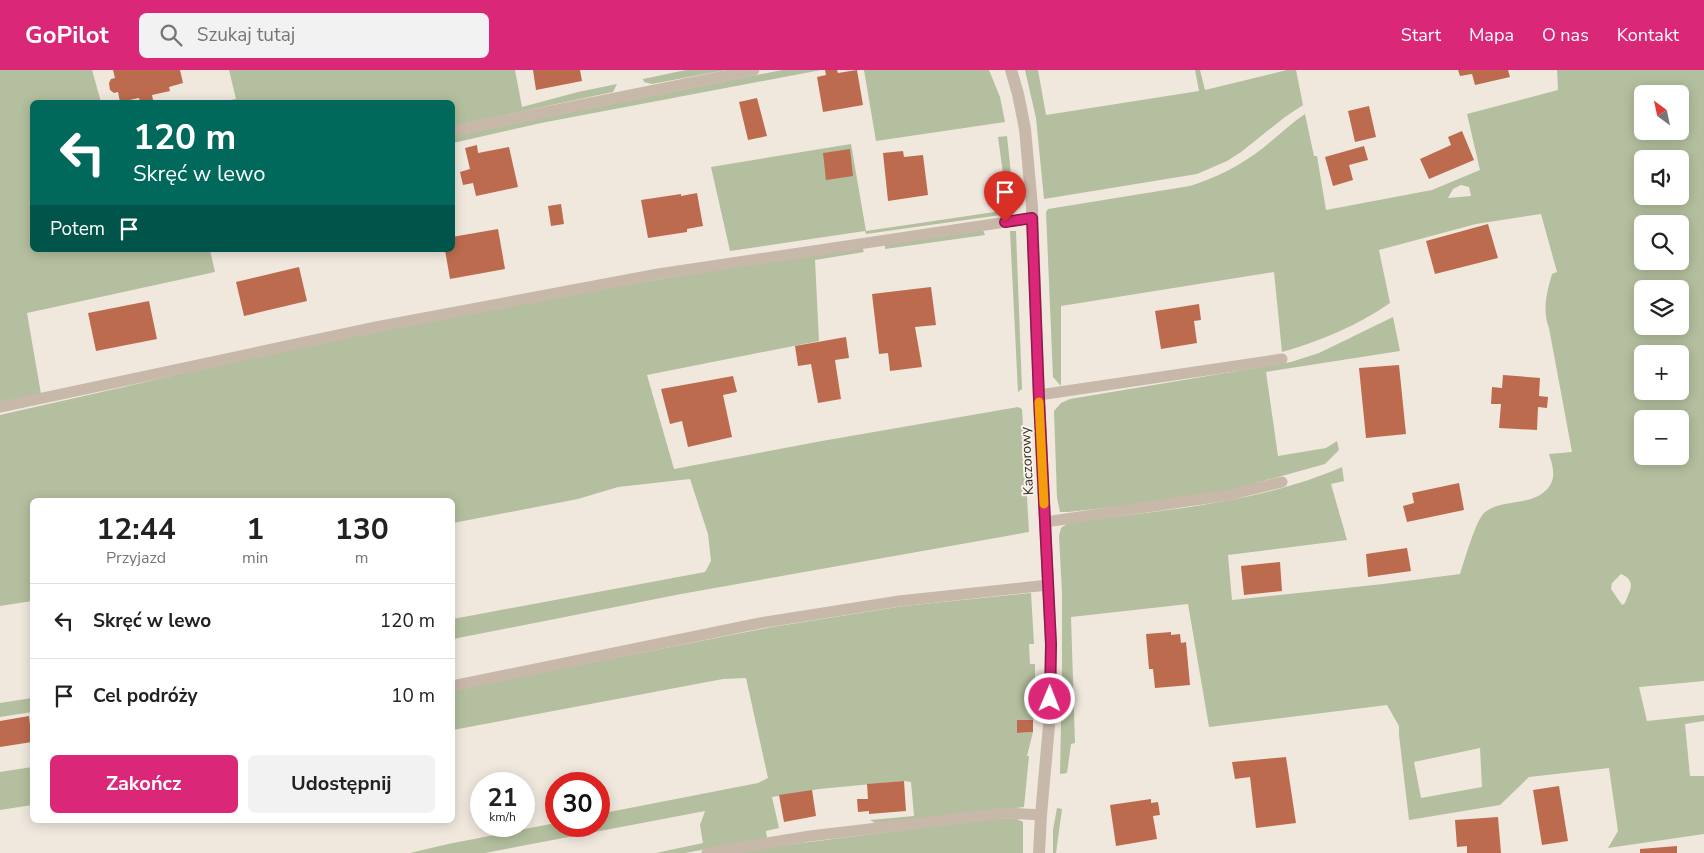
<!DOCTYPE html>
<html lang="pl">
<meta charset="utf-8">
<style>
:root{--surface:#fff;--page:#f2f2f2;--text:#222;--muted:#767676;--line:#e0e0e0;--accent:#db2777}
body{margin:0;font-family:"Nunito Sans",sans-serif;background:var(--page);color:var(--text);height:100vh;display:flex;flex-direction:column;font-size:19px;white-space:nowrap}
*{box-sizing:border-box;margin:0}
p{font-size:16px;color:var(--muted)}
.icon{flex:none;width:28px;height:28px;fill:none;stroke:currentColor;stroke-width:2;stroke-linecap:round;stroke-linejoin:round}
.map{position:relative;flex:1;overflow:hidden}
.sheet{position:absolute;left:30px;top:428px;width:425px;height:325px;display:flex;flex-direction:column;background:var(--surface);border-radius:8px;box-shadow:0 2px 12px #0003}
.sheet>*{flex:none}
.banner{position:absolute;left:30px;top:30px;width:425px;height:152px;border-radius:8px;box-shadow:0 2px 12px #0003;background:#00695c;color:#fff;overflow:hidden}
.needle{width:32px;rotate:327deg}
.fabs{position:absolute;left:1634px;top:15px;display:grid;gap:10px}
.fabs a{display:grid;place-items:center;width:55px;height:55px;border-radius:8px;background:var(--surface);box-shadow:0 2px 12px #0003;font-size:25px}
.speed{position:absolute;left:470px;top:702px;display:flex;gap:10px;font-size:25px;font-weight:700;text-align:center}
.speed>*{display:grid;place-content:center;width:65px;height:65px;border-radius:50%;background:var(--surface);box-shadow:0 2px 12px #0003;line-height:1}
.speed small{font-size:12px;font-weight:400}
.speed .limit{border:8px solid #d22;background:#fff;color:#111}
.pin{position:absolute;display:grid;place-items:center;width:42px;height:42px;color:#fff;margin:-51px -21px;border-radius:50% 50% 50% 0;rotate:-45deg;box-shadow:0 0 5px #0007}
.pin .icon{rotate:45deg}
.me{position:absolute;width:55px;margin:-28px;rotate:1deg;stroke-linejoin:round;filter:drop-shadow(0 0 4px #0008)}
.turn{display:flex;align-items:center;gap:18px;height:105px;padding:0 20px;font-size:22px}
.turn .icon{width:65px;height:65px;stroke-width:2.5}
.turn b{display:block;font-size:35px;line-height:42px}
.then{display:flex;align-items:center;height:48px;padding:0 20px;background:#0003;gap:10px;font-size:19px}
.eta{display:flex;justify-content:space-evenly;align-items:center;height:85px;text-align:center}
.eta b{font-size:30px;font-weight:700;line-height:35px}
.button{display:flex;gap:10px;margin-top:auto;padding:10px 20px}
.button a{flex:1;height:58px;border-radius:8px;background:var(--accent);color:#fff;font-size:20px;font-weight:700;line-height:58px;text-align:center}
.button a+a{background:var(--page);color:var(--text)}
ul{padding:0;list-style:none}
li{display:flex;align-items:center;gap:15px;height:75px;padding:0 20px;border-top:1px solid var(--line)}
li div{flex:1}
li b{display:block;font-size:19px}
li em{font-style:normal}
header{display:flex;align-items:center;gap:30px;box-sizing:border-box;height:70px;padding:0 25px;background:var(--accent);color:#fff}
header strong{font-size:24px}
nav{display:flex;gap:28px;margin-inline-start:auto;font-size:18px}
.search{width:350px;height:45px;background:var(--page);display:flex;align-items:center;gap:12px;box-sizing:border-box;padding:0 18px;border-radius:8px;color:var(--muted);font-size:19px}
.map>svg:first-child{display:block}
.green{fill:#b3bf9e;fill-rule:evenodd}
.building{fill:#bd6b4f}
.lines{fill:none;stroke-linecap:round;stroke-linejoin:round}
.lane{stroke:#c8b8aa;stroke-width:11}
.street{stroke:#c8b8aa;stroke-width:12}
.route-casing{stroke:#8e194d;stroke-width:12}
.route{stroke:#db2777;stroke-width:9}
.slow{stroke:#f59e0b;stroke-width:9}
.labels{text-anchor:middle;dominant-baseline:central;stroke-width:4;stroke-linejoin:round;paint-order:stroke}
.street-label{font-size:14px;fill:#362d29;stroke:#f8f2e9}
</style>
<header>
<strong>GoPilot</strong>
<div class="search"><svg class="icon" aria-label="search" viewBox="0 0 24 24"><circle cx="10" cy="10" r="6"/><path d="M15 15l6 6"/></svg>Szukaj tutaj</div>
<nav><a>Start</a><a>Mapa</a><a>O nas</a><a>Kontakt</a></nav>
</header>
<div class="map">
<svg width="1704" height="783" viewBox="0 0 1704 783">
<rect width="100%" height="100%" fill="#f0e8dd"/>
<path class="green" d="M0 0H92L101 32H32V180H210L215 202 27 243 41 324 0 332Z
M229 0H515L522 37 578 22 617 14 613 22 453 56 452 32H221L236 29Z
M686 0H726L652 14 644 12 643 9Z
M782 0H821L541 53 453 73 452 66Z
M864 0H989L1000 27 1005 52 876 71Z
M1025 0H1038L1046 45 1199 21 1195 0H1200L1205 20 1287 0H1296L1303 35 1285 47 1241 82 1227 91 1197 104 1044 129 1036 48Z
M1557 0H1704V611L1639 617 1647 651 1704 645V651L1685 654 1690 706H1704V764L1608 778 1618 761 1609 698 1529 707 1500 735 1409 750 1399 665V656L1387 635 1209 657 1188 534 1071 547 1075 673 1071 674 1067 703 1060 704 1062 605V523L1059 466 1061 458 1068 453C1156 441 1261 433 1342 397L1344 411 1331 414 1347 470 1228 485 1232 530 1383 514 1460 504C1464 492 1476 450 1484 443 1500 429 1528 436 1544 422 1557 411 1554 399 1549 384L1572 382 1549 258C1542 241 1547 221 1552 204L1557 202 1541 144 1476 154 1379 180 1390 233C1357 256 1320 271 1282 282L1274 202 1061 236V316L1053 307 1046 142 1048 139 1190 116C1216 108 1241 95 1263 78 1277 67 1290 54 1305 44L1314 86H1317L1326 140 1432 120 1480 100 1467 44 1558 20ZM1642 24H1680V61H1642ZM1642 89H1680V126H1642ZM1461 115 1469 117 1471 126 1448 128 1453 119ZM1642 154H1680V191H1642ZM1642 219H1680V256H1642ZM1642 284H1680V321H1642ZM1642 349H1680V386H1642ZM1621 504C1637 511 1630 520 1625 533L1622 535 1611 519 1612 513ZM1480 678 1482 717 1421 728 1414 692Z
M1007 66 1015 143 866 164 865 161 730 181 711 97 851 74 866 161 1008 140 998 67Z
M983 160 985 165 885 179V174Z
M1010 161H1016L1022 319 1018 322Z
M862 177 864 182 815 190 819 271 647 305 674 399 822 371 1018 337 1022 339 1029 462 681 524 453 569V549L705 502 711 491 708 464 690 409 618 417 578 429 453 453 452 430H32V531L0 536V345C102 322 204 298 306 276 490 237 676 205 862 177Z
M1393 247 1400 281 1266 302 1278 386 1326 378 1337 371 1339 380 1325 394 1227 421 1113 437 1068 442H1060L1057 428 1054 341 1061 333 1070 329 1291 292 1319 283Z
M1031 523 1034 574H1029L1030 594H1035V636L1033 650H1018V663L1033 662 1027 686H1029L1024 737 930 748 875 753 870 750 914 746 911 712 904 711 819 719 772 727 779 758 766 761 767 768 685 783H656L703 773 700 755 705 741 485 783H410L448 774 556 753V756H599V744L758 713 768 708 746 608 723 609 453 660V620L772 557 904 536Z
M32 628V642L0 647V633Z
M32 697V735L0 740V702Z
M1057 738 1062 739 1056 783H1053V760Z
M998 748 1017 749 1023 752V783H732L763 778Z"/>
<path class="building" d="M113 0H180L183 13 169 17 170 21 152 25 153 30 140 32 139 28 120 32 118 22 114 23 110 20 109 13 111 9 115 8Z
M533 0H580L582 11 536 20Z
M825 0H837L838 3 857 0 863 35 823 42 817 7 826 5Z
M1458 0H1508L1510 7 1475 15 1472 4 1460 6Z
M757 28 767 66 748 70 739 32Z
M1369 36 1376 67 1355 72 1348 41Z
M1462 61 1474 90 1429 109 1420 89 1451 75 1448 67Z
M477 75 478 83 509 77 518 117 476 126 473 113 463 115 460 102 470 99 465 78Z
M1364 76 1368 90 1349 95 1353 110 1333 116 1325 87Z
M850 79 853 106 826 110 823 83Z
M903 81 904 87 923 85 928 125 888 131 883 83Z
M697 123 703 156 687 159V162L648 168 641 130 681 124V126Z
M561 134 564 154 551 156 548 136Z
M1488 154 1498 188 1435 204 1426 171Z
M498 159 505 199 450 209 445 180H452V167Z
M299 197 307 231 244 246 236 212Z
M931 217 936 255 915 257 922 297 890 301 888 283 879 284 872 224Z
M149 231 157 269 96 281 88 243Z
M1199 234 1201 250 1194 251 1197 273 1161 279 1155 241Z
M846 267 849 288 835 290 841 329 818 333 811 294 798 296 795 276Z
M1399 295 1406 364 1366 368 1359 298Z
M1503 305 1540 308 1539 326 1548 327 1547 338 1538 337 1537 360 1499 358 1501 334H1491L1492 317 1502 318Z
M733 306 737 322 723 325 732 367 688 377 682 351 670 354 661 319Z
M1459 413 1464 440 1407 452 1403 436 1414 433 1412 423Z
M1407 478 1411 501 1368 507 1366 484Z
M1280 492 1282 521 1244 525 1241 496Z
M1171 562V565L1180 564 1181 573 1186 572 1190 615 1155 618 1153 599H1149L1146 564Z
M29 646 32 672 0 677V651Z
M1017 650H1033V662L1017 663Z
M1286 687 1296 753 1256 758 1250 707 1235 709 1232 692Z
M904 711 906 741 869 744V741L858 742 857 729H868L867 714Z
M1559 716 1568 771 1542 775 1533 720Z
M812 720 816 746 784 752 779 725Z
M1151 729V733L1158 732 1160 745 1153 746 1157 769 1116 776 1110 735Z
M1498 747 1501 783H1467V776L1457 777 1455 750Z
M1677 776V783H1640V779Z"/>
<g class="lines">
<path class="lane" d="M452 61 754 0
M1039 325 1282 289
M0 337 376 257 658 204 1033 148
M1045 452 1229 425 1282 412
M452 616 760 553 899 531 1048 515
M707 783 810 766 1005 743 1041 745"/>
<path class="street" d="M1011 0 1018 24 1025 59 1032 137 1039 329 1051 574 1050 644 1041 745 1039 783"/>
</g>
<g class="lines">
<g class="route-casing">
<path id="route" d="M1005 152 1032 148 1039 329 1051 574 1050 629"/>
</g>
<use href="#route" class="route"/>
<path class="slow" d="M1039 332 1044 434"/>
</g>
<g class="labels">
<g class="street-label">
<text transform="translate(1027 391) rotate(-93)">Kaczorowy</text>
</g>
</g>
</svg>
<div class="fabs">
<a><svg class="needle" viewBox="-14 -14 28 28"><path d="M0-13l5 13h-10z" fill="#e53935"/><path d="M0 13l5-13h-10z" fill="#767676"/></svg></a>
<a><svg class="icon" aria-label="sound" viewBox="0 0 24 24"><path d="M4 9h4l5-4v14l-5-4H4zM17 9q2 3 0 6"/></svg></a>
<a><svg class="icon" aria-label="search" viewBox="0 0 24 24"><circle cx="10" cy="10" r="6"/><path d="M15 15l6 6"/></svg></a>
<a><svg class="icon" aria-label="layers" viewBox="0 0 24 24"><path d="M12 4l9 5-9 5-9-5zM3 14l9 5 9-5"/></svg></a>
<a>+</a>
<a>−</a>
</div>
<div class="speed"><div>21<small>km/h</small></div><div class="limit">30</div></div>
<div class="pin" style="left:1005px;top:152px;background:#d93025"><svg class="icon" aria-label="arrive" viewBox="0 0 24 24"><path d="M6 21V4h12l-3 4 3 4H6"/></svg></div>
<svg class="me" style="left:1050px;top:629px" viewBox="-20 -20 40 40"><circle r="17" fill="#db2777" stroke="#fff" stroke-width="3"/><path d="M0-11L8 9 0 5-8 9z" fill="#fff"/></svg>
<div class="banner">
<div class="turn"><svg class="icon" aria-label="left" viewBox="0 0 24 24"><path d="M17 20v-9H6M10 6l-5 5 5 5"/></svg><div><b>120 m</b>Skręć w lewo</div></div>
<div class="then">Potem<svg class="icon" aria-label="arrive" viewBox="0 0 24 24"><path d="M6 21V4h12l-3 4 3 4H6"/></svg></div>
</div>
<section class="sheet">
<div class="eta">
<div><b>12:44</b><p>Przyjazd</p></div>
<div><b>1</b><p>min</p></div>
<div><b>130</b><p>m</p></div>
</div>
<ul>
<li><svg class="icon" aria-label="left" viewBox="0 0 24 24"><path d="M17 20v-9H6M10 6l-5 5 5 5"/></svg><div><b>Skręć w lewo</b></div><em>120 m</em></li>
<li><svg class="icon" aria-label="arrive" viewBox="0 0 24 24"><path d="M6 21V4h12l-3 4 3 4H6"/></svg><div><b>Cel podróży</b></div><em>10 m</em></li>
</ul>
<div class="button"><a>Zakończ</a><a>Udostępnij</a></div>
</section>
</div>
